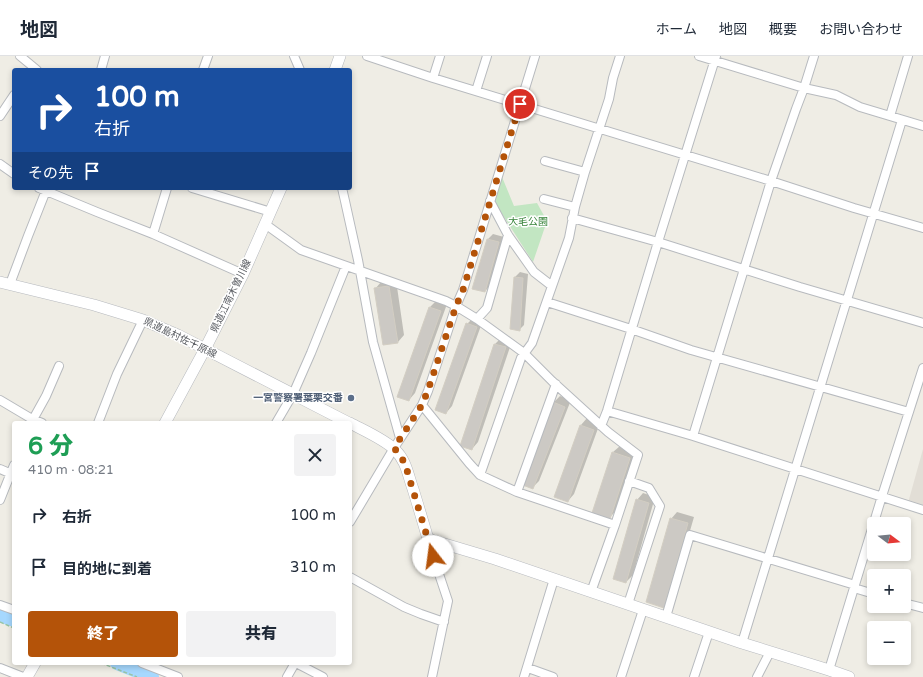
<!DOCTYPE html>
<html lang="ja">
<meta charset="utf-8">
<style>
:root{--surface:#fff;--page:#f2f2f3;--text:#1f2937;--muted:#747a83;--line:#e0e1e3;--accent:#b45309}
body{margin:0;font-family:"Varela Round","Noto Sans JP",sans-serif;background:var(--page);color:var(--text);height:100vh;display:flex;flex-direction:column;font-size:15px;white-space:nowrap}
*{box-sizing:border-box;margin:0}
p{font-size:13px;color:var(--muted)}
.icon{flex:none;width:22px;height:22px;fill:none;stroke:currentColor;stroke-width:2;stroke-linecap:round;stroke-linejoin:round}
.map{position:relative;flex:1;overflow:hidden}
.details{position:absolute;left:12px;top:365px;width:340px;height:244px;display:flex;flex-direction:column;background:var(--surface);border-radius:4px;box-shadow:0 2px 6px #0003}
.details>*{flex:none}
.banner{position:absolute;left:12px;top:12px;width:340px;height:122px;border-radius:4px;box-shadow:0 2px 6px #0003;background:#1a4fa0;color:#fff;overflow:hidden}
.needle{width:26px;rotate:106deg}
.tools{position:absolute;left:867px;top:461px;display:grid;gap:8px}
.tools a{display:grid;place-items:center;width:44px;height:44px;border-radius:4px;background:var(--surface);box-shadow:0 2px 6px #0003;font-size:20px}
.pin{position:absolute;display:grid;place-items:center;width:34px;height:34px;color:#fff;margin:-17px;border:2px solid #fff;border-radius:50%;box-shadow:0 1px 4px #0007}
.me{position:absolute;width:44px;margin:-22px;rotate:345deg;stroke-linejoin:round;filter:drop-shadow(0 0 3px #0008)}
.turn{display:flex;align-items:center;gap:14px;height:84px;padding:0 16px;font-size:18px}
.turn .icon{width:52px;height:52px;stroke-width:2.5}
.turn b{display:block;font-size:28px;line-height:34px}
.then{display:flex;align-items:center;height:38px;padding:0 16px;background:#0003;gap:8px;font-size:15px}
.round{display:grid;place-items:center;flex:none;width:42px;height:42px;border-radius:4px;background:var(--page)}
.overview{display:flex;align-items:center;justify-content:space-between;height:68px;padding:0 16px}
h1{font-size:24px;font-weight:800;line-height:30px;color:#1e9e55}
.button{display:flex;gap:8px;margin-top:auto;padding:8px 16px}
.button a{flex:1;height:46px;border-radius:4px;background:var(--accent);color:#fff;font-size:16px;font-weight:800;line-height:46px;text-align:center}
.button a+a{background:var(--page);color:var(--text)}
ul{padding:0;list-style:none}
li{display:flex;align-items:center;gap:12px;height:52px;padding:0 16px}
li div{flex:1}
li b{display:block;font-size:15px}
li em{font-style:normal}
header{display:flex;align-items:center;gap:24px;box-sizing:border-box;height:56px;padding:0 20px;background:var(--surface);border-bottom:1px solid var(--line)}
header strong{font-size:19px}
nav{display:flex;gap:22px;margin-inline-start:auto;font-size:14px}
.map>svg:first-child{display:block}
.education{fill:#e2ded6}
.green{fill:#c2e6c2}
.shadow{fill:#0003}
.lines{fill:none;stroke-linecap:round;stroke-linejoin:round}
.river{stroke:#a6d8fe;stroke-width:14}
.building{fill:#ccc9c4;stroke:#d3cec3}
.street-casing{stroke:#b7babe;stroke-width:10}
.secondary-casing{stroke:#b6b9be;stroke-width:12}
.path{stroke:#99c5a6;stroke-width:1.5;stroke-dasharray:4 2;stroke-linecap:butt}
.street{stroke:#fff;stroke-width:8}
.secondary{stroke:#fff;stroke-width:11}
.route{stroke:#b45309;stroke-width:7;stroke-dasharray:0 12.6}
.service-dot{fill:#5c6f8a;stroke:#fff;stroke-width:1.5}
.labels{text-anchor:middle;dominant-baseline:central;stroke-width:3;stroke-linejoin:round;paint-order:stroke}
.park-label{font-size:10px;fill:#368339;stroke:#fff}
.street-label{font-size:10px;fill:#5d6065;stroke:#fff}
.service-label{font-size:10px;font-weight:bold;fill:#4e5e75;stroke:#fff;text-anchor:end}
</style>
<header>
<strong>地図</strong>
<nav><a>ホーム</a><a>地図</a><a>概要</a><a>お問い合わせ</a></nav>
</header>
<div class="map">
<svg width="923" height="621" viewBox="0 0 923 621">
<rect width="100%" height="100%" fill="#efede5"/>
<path class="education" d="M923 393V451L908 447Z"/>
<path class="green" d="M502 121 514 150 537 147 547 165 533 206 493 144Z"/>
<path class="shadow" d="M493 178 504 181 490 230 485 235 474 232 488 183Z
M520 216 528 218 524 269 519 274 515 221Z
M396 224 404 279 398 286 375 233 381 226Z
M437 244 447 248 415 337 409 344 399 340 430 251Z
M474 261 483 264 452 350 446 357 467 268Z
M502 281 512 285 478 386 472 393 461 389 495 288Z
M560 340 571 344 539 425 532 432 554 346Z
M587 362 600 367 574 438 568 445 555 440 581 369Z
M620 390 636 395 616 455 609 462 613 396Z
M643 437 655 441 633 519 626 526 637 444Z
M677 456 694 461 670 544 663 551 671 463Z"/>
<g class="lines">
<path class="river" d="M0 559 14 564
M117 607 152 621"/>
</g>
<path class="building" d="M487 183 499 186 485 236 472 233Z
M514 221 523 222 520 275 510 273Z
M389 230 398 287 383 289 374 232Z
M429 251 441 255 409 345 397 341Z
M466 267 477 271 446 358 435 354Z
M494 288 506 291 472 394 460 390Z
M553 346 565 351 533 433 520 428Z
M580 369 594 374 568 446 554 441Z
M612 396 630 402 610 463 592 457Z
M636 443 649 447 626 527 613 523Z
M670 462 688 467 664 552 646 546Z"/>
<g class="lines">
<g class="street-casing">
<path id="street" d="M20 0 37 14
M294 0 300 14
M367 0 433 22 771 125 854 152 923 172
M699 0 804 32 814 0
M101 14 105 0
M203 14 208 0
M433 22 440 0
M476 35 487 0
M0 60 14 39
M890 60 908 0
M545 105 585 116
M0 108 14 118
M39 132 97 156 153 178 243 218
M192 132 271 156
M342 132 345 145 358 204 373 286 400 382
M544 143 575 151
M490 145 508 179 534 216 552 230
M572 162 658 186 800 231 923 267
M265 168 301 194 446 245 456 250 477 263 524 297 552 325 608 376 638 399 615 469
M153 178 167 132
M10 228 28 180 47 132
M547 246 631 273 691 294 909 356
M477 263 487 252 508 179
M0 344 32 363 42 367
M422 349 469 407 480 419 517 436 615 469 591 536
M607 355 693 380 923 454
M31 367 46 340 59 310
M98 367 117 318 143 264
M276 367 293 338 311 297 346 210
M601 370 607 355 658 186 716 0
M693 380 771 125 796 53 804 32 836 39 860 51 923 70
M0 413 14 419
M480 419 521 302 532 287 569 182 575 151 585 116 609 43 613 22 620 0
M517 436 556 328
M0 444 14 409
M350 466 394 392 422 349 428 335 456 250 463 234 535 0
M428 483 433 500 448 545 432 621
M350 521 404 551 421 558 444 566
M854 532 874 538
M904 547 923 552
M628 548 660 450 649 432 629 425
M0 549 14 554
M666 561 690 479 855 529
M742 587 902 64
M142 607 178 621
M296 607 323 621
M0 612 23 621
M528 612 553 621
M829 614 882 440 923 312
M287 621 295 607
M524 621 554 523
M621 621 643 554
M694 621 709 576
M757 621 770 596"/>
</g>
<g class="secondary-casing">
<path id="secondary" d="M335 14 340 0
M0 226 94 249 143 264 178 279 349 367
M165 367 205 293 243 218 281 132
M350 367C363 374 386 384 395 394 406 404 408 419 413 433 418 449 423 466 428 483L495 503 742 587 829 614 849 621
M27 621 35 607"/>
</g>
<path class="path" d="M0 566 14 572
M101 607 137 621"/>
<use href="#street" class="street"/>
<use href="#secondary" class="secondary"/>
</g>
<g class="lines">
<path class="route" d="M433 500C426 477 419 454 412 431 407 416 406 404 394 392L422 349 428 334 456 250 463 234 520 48"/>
</g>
<circle class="service-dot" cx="351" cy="342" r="4"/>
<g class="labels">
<g class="park-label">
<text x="528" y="166">大毛公園</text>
</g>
<g class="street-label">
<text transform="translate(231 240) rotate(-64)">県道江南木曽川線</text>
<text transform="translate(180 282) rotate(26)">県道島村佐千原線</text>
</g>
<g class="service-label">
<text x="343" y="342">一宮警察署葉栗交番</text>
</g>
</g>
</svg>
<div class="tools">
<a><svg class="needle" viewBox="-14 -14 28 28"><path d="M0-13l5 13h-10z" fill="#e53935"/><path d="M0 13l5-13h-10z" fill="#747a83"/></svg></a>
<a>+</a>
<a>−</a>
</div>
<div class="pin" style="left:520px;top:48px;background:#d93025"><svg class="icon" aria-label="arrive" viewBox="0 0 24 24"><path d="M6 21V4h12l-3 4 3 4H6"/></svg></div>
<svg class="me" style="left:433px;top:500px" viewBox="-20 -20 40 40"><circle r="19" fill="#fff"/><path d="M0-13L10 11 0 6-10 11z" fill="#b45309"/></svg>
<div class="banner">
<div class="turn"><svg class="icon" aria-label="right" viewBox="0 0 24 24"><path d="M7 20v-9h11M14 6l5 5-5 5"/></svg><div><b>100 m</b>右折</div></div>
<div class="then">その先<svg class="icon" aria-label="arrive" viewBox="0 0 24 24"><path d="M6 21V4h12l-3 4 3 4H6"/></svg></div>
</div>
<section class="details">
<div class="overview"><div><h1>6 分</h1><p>410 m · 08:21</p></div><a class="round"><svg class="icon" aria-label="close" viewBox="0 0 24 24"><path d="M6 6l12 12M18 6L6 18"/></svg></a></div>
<ul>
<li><svg class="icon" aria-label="right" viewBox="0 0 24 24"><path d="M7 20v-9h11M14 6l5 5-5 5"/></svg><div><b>右折</b></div><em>100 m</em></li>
<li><svg class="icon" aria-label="arrive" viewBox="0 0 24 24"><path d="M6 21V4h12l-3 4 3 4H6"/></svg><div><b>目的地に到着</b></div><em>310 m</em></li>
</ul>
<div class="button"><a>終了</a><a>共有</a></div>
</section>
</div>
